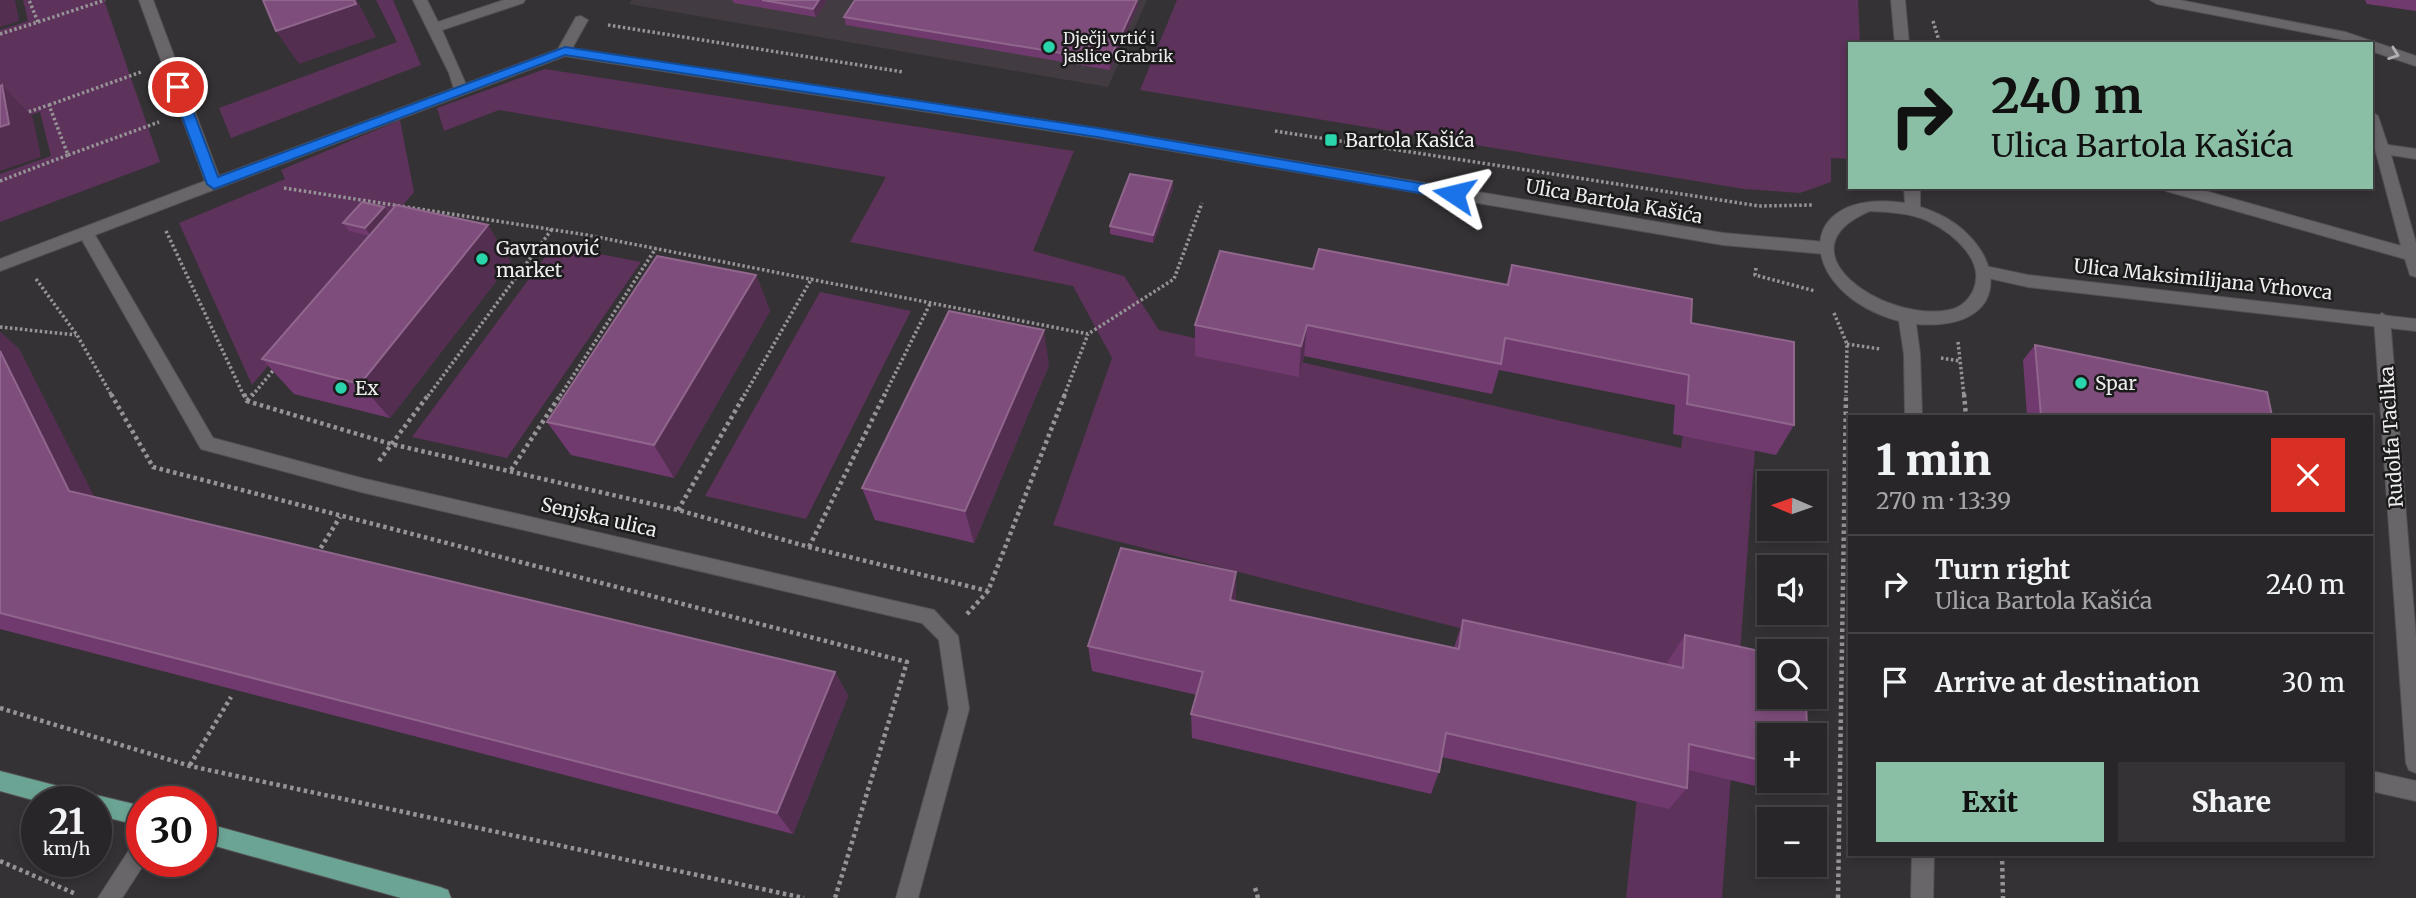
<!DOCTYPE html>
<meta charset="utf-8">
<style>
:root{--surface:#282628;--page:#343234;--text:#f1f3f6;--muted:#a5a5a8;--line:#444345;--accent:#8abfa5}
body{margin:0;font-family:Merriweather,serif;background:var(--page);color:var(--text);height:100vh;display:flex;flex-direction:column;font-size:26px;white-space:nowrap}
*{box-sizing:border-box;margin:0}
p{font-size:23px;color:var(--muted)}
.icon{flex:none;width:38px;height:38px;fill:none;stroke:currentColor;stroke-width:2;stroke-linecap:round;stroke-linejoin:round}
.map{position:relative;flex:1;overflow:hidden}
.drawer{position:absolute;left:1848px;top:415px;width:525px;height:441px;display:flex;flex-direction:column;background:var(--surface);border-radius:0px;box-shadow:0 4px 10px #0003,0 0 0 2px var(--line)}
.drawer>*{flex:none}
.top-card{position:absolute;left:1848px;top:42px;width:525px;height:147px;border-radius:0px;box-shadow:0 4px 10px #0003,0 0 0 2px var(--line);background:#8abfa5;color:#111;overflow:hidden}
.needle{width:46px;rotate:272deg}
.tools{position:absolute;left:1757px;top:471px;display:grid;gap:14px}
.tools a{display:grid;place-items:center;width:70px;height:70px;border-radius:0px;background:var(--surface);box-shadow:0 4px 10px #0003,0 0 0 2px var(--line);font-size:35px}
.speed{position:absolute;left:21px;top:786px;display:flex;gap:14px;font-size:35px;font-weight:700;text-align:center}
.speed>*{display:grid;place-content:center;width:91px;height:91px;border-radius:50%;background:var(--surface);box-shadow:0 4px 10px #0003,0 0 0 2px var(--line);line-height:1}
.speed small{font-size:18px;font-weight:400}
.speed .limit{border:10px solid #d22;background:#fff;color:#111}
.pin{position:absolute;display:grid;place-items:center;width:60px;height:60px;color:#fff;margin:-30px;border:4px solid #fff;border-radius:50%;box-shadow:0 2px 7px #0007}
.me{position:absolute;width:77px;margin:-38px;rotate:280deg;stroke-linejoin:round;filter:drop-shadow(0 0 5px #0008)}
.turn{display:flex;align-items:center;gap:24px;height:147px;padding:0 28px;font-size:32px}
.turn .icon{width:91px;height:91px;stroke-width:2.5}
.turn b{display:block;font-size:49px;line-height:60px}
.round{display:grid;place-items:center;flex:none;width:74px;height:74px;border-radius:0px;background:var(--page)}
.overview{display:flex;align-items:center;justify-content:space-between;height:119px;padding:0 28px}
h1{font-size:42px;font-weight:800;line-height:52px}
.action{display:flex;gap:14px;margin-top:auto;padding:14px 28px}
.action a{flex:1;height:80px;border-radius:0px;background:var(--accent);color:#111;font-size:28px;font-weight:800;line-height:80px;text-align:center}
.action a+a{background:var(--page);color:var(--text)}
ul{padding:0;list-style:none}
li{display:flex;align-items:center;gap:21px;height:98px;padding:0 28px;border-top:2px solid var(--line)}
li div{flex:1}
li b{display:block;font-size:26px}
li em{font-style:normal}
.map>svg:first-child{display:block}
.built{fill:#423c42}
.green{fill:#5d325b}
.lines{fill:none;stroke-linecap:round;stroke-linejoin:round}
.service-casing{stroke:#535153;stroke-width:2}
.minor-casing{stroke:#535153;stroke-width:2}
.tertiary-casing{stroke:#535153;stroke-width:2}
.primary-casing{stroke:#535153;stroke-width:2}
.path-far1{stroke:#969496;stroke-width:3.5;stroke-dasharray:2.5 2.5;stroke-linecap:butt}
.path{stroke:#969496;stroke-width:4.5;stroke-dasharray:3.5 3.5;stroke-linecap:butt}
.service{fill:#696669;fill-rule:evenodd}
.minor{fill:#696669;fill-rule:evenodd}
.tertiary{fill:#696669;fill-rule:evenodd}
.primary{fill:#6ba494;fill-rule:evenodd}
.wall{fill:#703a6e}
.shaded-wall{fill:#532e51}
.building{fill:#7e4d7b;stroke:#90668d;stroke-width:2}
.oneway{stroke:#b2b0b2}
.route{fill:#1a73e8;stroke:#114b97;stroke-width:2}
.poi-dot{fill:#2bd5ac;stroke:#1c1b1c;stroke-width:2.5}
.labels{text-anchor:middle;dominant-baseline:central;stroke-width:5;stroke-linejoin:round;paint-order:stroke}
.far-poi-label{font-size:16px;fill:#eeedee;stroke:#1c1b1c;text-anchor:start}
.poi-label{font-size:19px;fill:#eeedee;stroke:#1c1b1c;text-anchor:start}
.street-label{font-size:19px;fill:#eeedee;stroke:#1c1b1c}
</style>
<div class="map">
<svg width="2416" height="898" viewBox="0 0 2416 898">
<rect width="100%" height="100%" fill="#353235"/>
<path class="built" d="M632 0H1147L1108 87 629 4Z"/>
<path class="green" d="M23 0H104L160 162 0 222V174L51 156 40 112 0 125V30L28 21Z
M376 0H393L421 65 231 138 219 108 397 42Z
M1177 0H1858L1860 44H1850V159L1831 158V182L1800 193 1744 189 1140 90Z
M545 69 1074 151 1033 251 1124 276 1159 330 1681 448 1699 325 1763 340 1722 898H1626L1650 676 1053 525 1112 358 1073 286 850 242 886 177 499 110 444 131 437 108Z
M400 120 414 192 252 385 179 223 285 179 281 170Z
M554 245 641 262 507 458 412 437Z
M820 292 911 311 806 519 705 496Z"/>
<g class="lines">
<g class="service-casing">
<path id="service" d="M413 0H427L438 22 504 0H525L523 3 442 30 468 89 461 94 454 89 449 73Z
M2150 0H2179L2345 32 2352 36 2345 40 2157 4Z
M581 16 588 20 569 54 564 55 559 54 557 51 576 17Z
M2382 144 2416 149V159L2391 155 2416 243V277L2410 275 2405 259 2166 191 2164 187H2191L2401 246 2375 149Z
M2382 313 2390 319 2416 637V773L2409 770 2406 763 2374 319Z
M2371 771 2416 781V801L2371 791Z"/>
</g>
<g class="minor-casing">
<path id="minor" d="M139 0H153L219 176 564 47 1097 128 1723 233 1825 242 1833 248 1825 254 1723 245 1097 138 565 56 95 235 213 438 361 478 934 610 958 636 969 709 918 898H896L949 709 939 640 922 623 361 492 201 449 82 240 0 271V259L205 181Z
M2345 32 2416 56V66L2371 51V44H2352L2340 39V33Z
M2371 111 2378 116 2389 149 2387 153 2382 154C2367 149 2371 125 2371 111Z
M1985 266 2028 275 2416 319V331L2028 287 1979 276 1977 272 1979 268Z
M142 838V861H146L122 898H98L135 841Z"/>
</g>
<g class="tertiary-casing">
<path id="tertiary" d="M1891 0H1905L1909 44H1895Z
M1904 187H1920V207C2005 232 2024 333 1916 324L1920 354 1922 416H1905L1904 354 1899 321C1796 293 1790 187 1905 203ZM1870 211C1890 212 1910 213 1928 221 1953 233 1987 261 1973 291 1968 301 1960 308 1949 310 1884 323 1777 250 1870 211Z
M1912 854H1934L1933 898H1911Z"/>
</g>
<g class="primary-casing">
<path id="primary" d="M0 771 81 792 89 798 96 795 142 806V826L96 815V802H40L0 791Z
M201 822 440 887 448 890 451 898H401L201 842Z"/>
</g>
<path class="path-far1" d="M1933 21 1940 44
M38 22 105 0
M608 25 903 72
M0 34 38 22 29 0
M49 105 141 72
M1275 131 1759 206 1813 205
M68 155 159 122
M0 181 68 155 49 105 25 113
M284 188 587 235 1088 334 1174 279 1202 203
M166 231 244 396
M1756 268 1755 275 1815 291
M36 279 77 335 112 396
M1834 313 1847 344 1846 396
M0 327 76 335
M1958 342 1964 396
M1847 344 1880 349
M1941 358 1960 361
M252 396 276 367
M428 396 552 229
M560 396 656 248
M744 396 812 278
M884 396 931 302
M1064 396 1088 334"/>
<path class="path" d="M111 394 153 467 907 662 835 898
M244 394 247 401 391 444 678 510 809 547 988 591 1065 394
M1964 394 1966 416
M247 401 253 394
M379 461 429 394
M511 470 561 394
M678 510 745 394
M809 547 885 394
M317 554 340 517
M967 614 988 591
M0 708 190 766 804 898
M190 765 231 697
M2002 854 2003 898
M0 861 76 894
M1255 888 1258 898
M1838 898 1846 394"/>
<use href="#service" class="service"/>
<use href="#minor" class="minor"/>
<use href="#tertiary" class="tertiary"/>
<use href="#primary" class="primary"/>
</g>
<path class="wall" d="M732 0H827L816 17 734 3Z
M2365 0H2416V11L2367 4Z
M1138 6 1110 70 846 25 844 17Z
M1172 181 1173 189 1153 243 1110 234V226Z
M389 214 511 262 390 418 294 394 262 359 370 236 349 231 343 223Z
M1512 265 1691 323 1794 425 1776 455 1673 434 1675 405 1499 370 1492 394 1304 356 1299 377 1195 356V325L1313 269 1506 285Z
M756 275 770 311 674 478 571 455 547 422Z
M0 332 19 349 94 497 835 672 848 696 793 834 0 629Z
M2035 345 2272 416H2027L2023 360Z
M1049 365 974 543 875 520 862 488Z
M1235 601 1454 648 1463 620 1668 664V661L1685 635 1769 735V780H1797L1785 793 1688 770 1687 788 1669 809 1442 757 1439 772 1431 794 1192 738 1191 714 1197 695 1092 671 1088 646Z"/>
<path class="shaded-wall" d="M0 0H15L19 21 0 27Z
M354 0H357L376 37 299 64 276 31Z
M819 0H827L816 17 813 9Z
M1137 0H1138V6L1110 70 1109 61Z
M2 85 33 118 41 157 0 171V127Z
M1172 181 1173 189 1153 243V235Z
M384 207 389 215 371 236 365 228Z
M488 225 511 262 390 418 360 384Z
M756 275 770 311 674 478 654 445Z
M1307 325 1304 356 1299 377 1301 346Z
M1044 330 1049 365 974 543 965 511Z
M0 332 19 349 106 520 69 491 0 351Z
M1236 572V599L1229 626 1230 600Z
M835 672 848 696 793 834 777 813Z"/>
<path class="building" d="M263 0H354L356 4 276 31Z
M762 0H819L813 9Z
M855 0H1137L1109 61 844 17Z
M2 85 9 124 0 127V86Z
M1130 174 1172 181 1153 235 1110 226Z
M362 202 384 207 365 228 343 223Z
M396 205 488 225 360 384 262 359Z
M1319 249 1508 285 1512 265 1692 299 1691 323 1794 342V425L1687 404 1689 375 1505 338 1501 364 1307 325 1301 346 1195 325 1220 251 1313 269Z
M657 256 756 275 654 445 547 422Z
M949 311 1044 330 965 511 862 488Z
M2035 345 2267 392 2272 416H2041Z
M0 351 69 491 835 672 777 813 0 613Z
M1121 548 1236 572 1230 600 1459 649 1463 620 1683 668 1685 635 1769 653V696H1806L1807 735H1769V762L1689 744 1687 788 1446 733 1439 772 1191 714 1203 672 1088 646Z"/>
<defs><path id="oneway-chevron" d="M-2-3.5L2.5 0L-2 3.5" fill="none" stroke-width="1.6" stroke-linecap="round" stroke-linejoin="round" transform="scale(1.75)"/></defs>
<use class="oneway" href="#oneway-chevron" transform="translate(2394 54) rotate(20)"/>
<path class="route" d="M565 47 1097 128 1454 189 1461 194 1454 199 1097 137 565 55 214 189 207 184 171 87 178 83 184 87 218 177Z"/>
<g class="poi-dot">
<circle cx="1049" cy="47" r="7"/>
<rect x="1324" y="133" width="14" height="14" rx="3.5"/>
<circle cx="482" cy="259" r="7"/>
<circle cx="2081" cy="383" r="7"/>
<circle cx="341" cy="388" r="7"/>
</g>
<g class="labels">
<g class="far-poi-label">
<text x="1063" y="38">Dječji vrtić i<tspan x="1063" dy="18">jaslice Grabrik</tspan></text>
</g>
<g class="poi-label">
<text x="1345" y="140">Bartola Kašića</text>
<text x="496" y="248">Gavranović<tspan x="496" dy="22">market</tspan></text>
<text x="2095" y="383">Spar</text>
<text x="355" y="388">Ex</text>
</g>
<g class="street-label">
<text transform="translate(1614 201) rotate(10)">Ulica Bartola Kašića</text>
<text transform="translate(2203 279) rotate(6)">Ulica Maksimilijana Vrhovca</text>
<text transform="translate(2391 437) rotate(-94)">Rudolfa Taclika</text>
<text transform="translate(599 517) rotate(13)">Senjska ulica</text>
</g>
</g>
</svg>
<div class="tools">
<a><svg class="needle" viewBox="-14 -14 28 28"><path d="M0-13l5 13h-10z" fill="#e53935"/><path d="M0 13l5-13h-10z" fill="#a5a5a8"/></svg></a>
<a><svg class="icon" aria-label="sound" viewBox="0 0 24 24"><path d="M4 9h4l5-4v14l-5-4H4zM17 9q2 3 0 6"/></svg></a>
<a><svg class="icon" aria-label="search" viewBox="0 0 24 24"><circle cx="10" cy="10" r="6"/><path d="M15 15l6 6"/></svg></a>
<a>+</a>
<a>−</a>
</div>
<div class="speed"><div>21<small>km/h</small></div><div class="limit">30</div></div>
<div class="pin" style="left:178px;top:87px;background:#d93025"><svg class="icon" aria-label="arrive" viewBox="0 0 24 24"><path d="M6 21V4h12l-3 4 3 4H6"/></svg></div>
<svg class="me" style="left:1454px;top:194px" viewBox="-20 -20 40 40"><path d="M0-17L14 15 0 8-14 15z" fill="#1a73e8" stroke="#fff" stroke-width="4"/></svg>
<div class="top-card">
<div class="turn"><svg class="icon" aria-label="right" viewBox="0 0 24 24"><path d="M7 20v-9h11M14 6l5 5-5 5"/></svg><div><b>240 m</b>Ulica Bartola Kašića</div></div>
</div>
<section class="drawer">
<div class="overview"><div><h1>1 min</h1><p>270 m · 13:39</p></div><a class="round" style="background:#d93025;color:#fff"><svg class="icon" aria-label="close" viewBox="0 0 24 24"><path d="M6 6l12 12M18 6L6 18"/></svg></a></div>
<ul>
<li><svg class="icon" aria-label="right" viewBox="0 0 24 24"><path d="M7 20v-9h11M14 6l5 5-5 5"/></svg><div><b>Turn right</b><p>Ulica Bartola Kašića</p></div><em>240 m</em></li>
<li><svg class="icon" aria-label="arrive" viewBox="0 0 24 24"><path d="M6 21V4h12l-3 4 3 4H6"/></svg><div><b>Arrive at destination</b></div><em>30 m</em></li>
</ul>
<div class="action"><a>Exit</a><a>Share</a></div>
</section>
</div>
